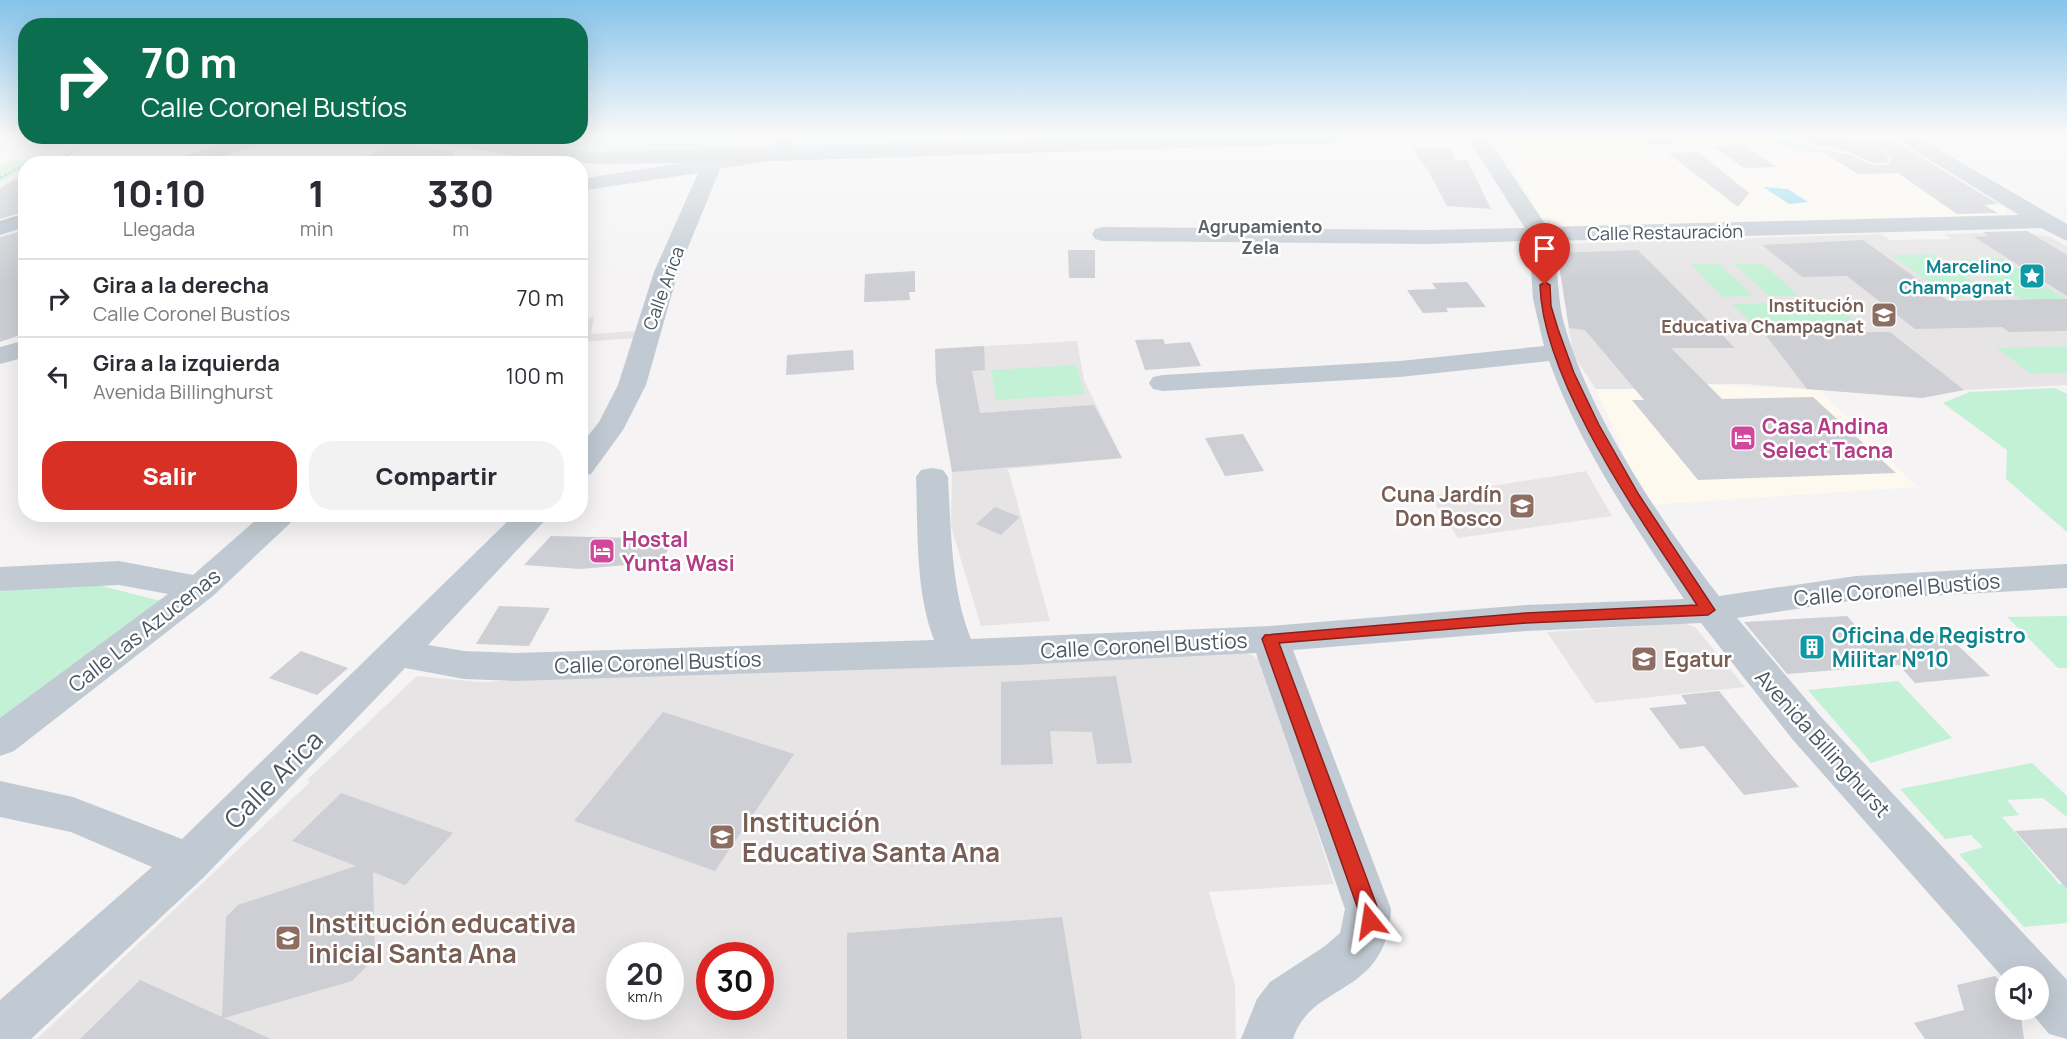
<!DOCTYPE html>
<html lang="es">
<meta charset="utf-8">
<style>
:root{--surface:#fff;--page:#f2f2f3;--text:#2b2b33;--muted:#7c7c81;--line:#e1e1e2;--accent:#d93025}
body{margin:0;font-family:Manrope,sans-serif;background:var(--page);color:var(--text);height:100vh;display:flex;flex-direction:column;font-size:22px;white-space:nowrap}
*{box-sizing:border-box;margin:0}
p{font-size:20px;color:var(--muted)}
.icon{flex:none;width:33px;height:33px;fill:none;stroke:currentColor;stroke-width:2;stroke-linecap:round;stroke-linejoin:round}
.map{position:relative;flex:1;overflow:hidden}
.panel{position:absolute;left:18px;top:156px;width:570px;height:366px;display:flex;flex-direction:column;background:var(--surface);border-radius:24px;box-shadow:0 6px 24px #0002}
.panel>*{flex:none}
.banner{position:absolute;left:18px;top:18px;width:570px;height:126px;border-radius:24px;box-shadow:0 6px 24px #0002;background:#0b6e4f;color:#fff;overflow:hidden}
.buttons{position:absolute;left:1995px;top:966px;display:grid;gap:12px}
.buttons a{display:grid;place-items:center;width:54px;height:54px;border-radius:50%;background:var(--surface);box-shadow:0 6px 24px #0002;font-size:30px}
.speed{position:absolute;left:606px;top:942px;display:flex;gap:12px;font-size:30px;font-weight:700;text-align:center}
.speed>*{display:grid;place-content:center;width:78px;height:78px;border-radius:50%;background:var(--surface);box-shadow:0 6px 24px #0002;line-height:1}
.speed small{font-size:15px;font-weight:400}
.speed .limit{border:9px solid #d22;background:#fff;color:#111}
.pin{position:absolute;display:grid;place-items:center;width:51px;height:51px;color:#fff;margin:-62px -26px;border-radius:50% 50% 50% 0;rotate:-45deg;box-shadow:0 0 6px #0007}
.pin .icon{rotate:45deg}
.me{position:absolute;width:66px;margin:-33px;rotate:345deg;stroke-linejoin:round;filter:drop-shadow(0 0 4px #0008)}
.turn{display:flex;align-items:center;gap:21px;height:126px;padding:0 24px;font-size:27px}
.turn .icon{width:78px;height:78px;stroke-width:2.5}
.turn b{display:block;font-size:42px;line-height:51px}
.eta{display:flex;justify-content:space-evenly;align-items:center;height:102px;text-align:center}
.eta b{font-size:36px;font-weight:800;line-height:42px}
.primary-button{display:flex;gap:12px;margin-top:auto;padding:12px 24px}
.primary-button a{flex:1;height:69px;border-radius:24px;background:var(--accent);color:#fff;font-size:24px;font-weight:800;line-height:69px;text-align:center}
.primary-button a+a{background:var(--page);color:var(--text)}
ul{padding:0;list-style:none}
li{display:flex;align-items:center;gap:18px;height:78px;padding:0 24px;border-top:2px solid var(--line)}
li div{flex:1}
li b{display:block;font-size:22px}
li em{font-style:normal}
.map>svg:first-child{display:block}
.commercial{fill:#fdf9ef}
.education{fill:#e6e4e5;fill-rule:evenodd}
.green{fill:#c3f1d5}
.water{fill:#90daee}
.building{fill:#cdcfd5}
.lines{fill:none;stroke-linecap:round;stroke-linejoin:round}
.path{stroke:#7ad0a6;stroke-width:2;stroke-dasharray:3 2;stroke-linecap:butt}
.minor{fill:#c1cad2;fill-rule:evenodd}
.major{fill:#b3c2d1;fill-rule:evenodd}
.rail{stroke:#b5b8bd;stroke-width:3}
.route{fill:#d93025;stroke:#8d1f18;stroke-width:1.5}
.labels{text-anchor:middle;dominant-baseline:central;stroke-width:5;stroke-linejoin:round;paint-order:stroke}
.far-neighbourhood-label{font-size:18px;font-weight:bold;fill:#5f6368;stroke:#fff}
.far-street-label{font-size:18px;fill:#4a5661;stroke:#fff}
.far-culture-label{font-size:18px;font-weight:bold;fill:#0d838f;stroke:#fff;text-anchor:end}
.far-education-label{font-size:18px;font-weight:bold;fill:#785e54;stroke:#fff;text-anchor:end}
.hotel-label{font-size:21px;font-weight:bold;fill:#b23c85;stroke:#fff;text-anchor:start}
.education-label{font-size:21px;font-weight:bold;fill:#785e54;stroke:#fff;text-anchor:end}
.street-label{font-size:21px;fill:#4a5661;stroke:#fff}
.culture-label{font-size:21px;font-weight:bold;fill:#0d838f;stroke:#fff;text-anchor:start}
.near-street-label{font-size:26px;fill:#4a5661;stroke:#fff}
.near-education-label{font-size:26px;font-weight:bold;fill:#785e54;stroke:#fff;text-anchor:start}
</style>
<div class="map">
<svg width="2067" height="1039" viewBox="0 0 2067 1039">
<rect width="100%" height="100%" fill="#f5f3f3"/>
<path class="commercial" d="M1550 137H1888L2007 210 2006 215 1556 226 1544 223 1498 142 1509 138Z
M1696 384 1820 390 1918 487 1646 505 1596 389H1661Z"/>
<path class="education" d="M2024 232 2051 237 2067 247V385L1964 390 1922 398 1746 384H1696L1661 389H1596L1573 355 1559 264 1553 253V245L1555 244 1881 234 1890 240 1951 239 1945 234Z
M594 317 591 334 637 331 635 338 581 342V318Z
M1077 341 1084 380 1122 458 1008 469 1050 621 981 626 951 527 952 472 936 381 935 349Z
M1586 471 1612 516 1458 538 1430 496Z
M1684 623 1695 627 1745 687 1595 703 1547 632Z
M1248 653 1262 661 1334 884 1209 892 1235 985 1236 1039H37L310 782 307 780 417 676 479 682ZM620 956H670V1006H620ZM710 956H760V1006H710Z"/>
<path class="green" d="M460 137H739L732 149 610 152Z
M791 137H1256L789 148Z
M1767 139 1809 143 1829 153C1808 153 1785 151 1767 139Z
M49 158 123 159 106 163H40Z
M13 160H36L26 164 25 166 0 183V167Z
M1932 254 1994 296 1950 297 1891 255Z
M2001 258 2067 300 2024 301 1960 259Z
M1690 264H1719L1753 296 1723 297Z
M1734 264H1763L1799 296H1769Z
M1834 303 1862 327 1757 328 1732 304Z
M2067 346V373L2032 374 1996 348Z
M1076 365 1085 394 996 400 991 370Z
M2055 388 2067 394V532L2006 479 2007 450 1943 403 1970 392Z
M86 582 165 602 0 722V591Z
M2067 616V668H2058L2007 617Z
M1898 681 1952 738 1871 763 1808 690Z
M2032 763 2067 796V817L2043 798 2007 800 2019 815 2002 817 2059 884H2067V923L2024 927 1959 854 1983 847 1971 835 1945 839 1900 789Z"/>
<path class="water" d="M1763 187 1788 189 1808 202 1789 204Z"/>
<path class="building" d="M1852 138H1890L1998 204 1984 205 1998 213 1957 214 1898 173 1858 174 1824 153H1830L1822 148 1851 155 1872 165H1886L1891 160 1883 150Z
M394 142 454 152 453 164H402L364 157Z
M1746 146 1777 167 1744 168 1713 147Z
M1412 147 1450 149 1455 160H1467L1491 209 1447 206 1428 171Z
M1698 152 1749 193 1738 207 1668 153Z
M26 172V211L0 219V188Z
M26 230V333L0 342V237Z
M2027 231 2067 255V296L1974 237 1989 236 1983 232Z
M1863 240 1948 301 2067 299V331L2009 332 2002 327 1915 329 1847 276 1802 277 1762 245Z
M1068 250H1095V278H1069Z
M1638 250 1735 348H1671L1722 399 1813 397 1896 473 1698 480 1632 400H1644L1585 330 1569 328 1557 253Z
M915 271V292H909L910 300 864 302 865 274Z
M1467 282 1486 307 1446 308 1448 312 1423 313 1407 290 1436 289 1432 283Z
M1890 332 1964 390 1922 398 1807 389 1764 333Z
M1163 339 1165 344 1190 342 1201 366 1145 370 1135 340Z
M984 346 985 370 972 371 980 413 1094 405 1122 458 952 472 936 381 935 349Z
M853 350 854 370 786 375 787 355Z
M1243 434 1264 471 1225 476 1205 438Z
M995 507 1020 517 1001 535 976 524Z
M551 536 674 539 661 562 580 569 524 565Z
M499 606 550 608 529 646 476 644Z
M1847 616 1870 641 1946 634 1990 676 1915 683 1899 665 1787 674 1744 622Z
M301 651 348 668 317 695 269 678Z
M1116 676 1132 763 1097 764 1092 732 1050 731 1053 764 1001 765V682Z
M1719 691 1773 757 1799 787 1744 795 1704 746 1680 749 1649 708 1687 704 1681 695Z
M663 712 794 754 715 871 574 821Z
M341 793 453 833 405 885 373 872 375 958 352 981 224 1018 271 1039H80L140 980 222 1017 226 917 238 905 356 866 292 841Z
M2067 828V889L2015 831Z
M1062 917 1082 1039H847V933Z
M1995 976 2006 987V1010H2020L2024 1039H1925L1914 1023 1964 1010 1957 985Z"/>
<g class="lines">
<path class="path" d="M93 137 56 163H141
M35 164 56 163
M0 178 26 164"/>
<path class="minor" d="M774 137H794L786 158 720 169 678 272 646 385 623 430 591 474 580 476V446L599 422 618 385 654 272 698 173 580 191V179L770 149Z
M1467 137H1487L1547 227 2019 215 1893 137H1917L2067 224V241L2041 228 1552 241C1560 269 1556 298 1565 327 1591 417 1661 522 1719 596L1856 576 2067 564V588L1856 600 1737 618 1822 718 2067 980V1039L2049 1034 2029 1010H2038V976H2006V981L1793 740 1701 623 1526 631 1293 650 1391 909C1387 998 1311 981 1293 1039H1241L1257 999 1270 982 1325 946 1340 933 1345 909 1256 653 1016 665 515 681 464 679 405 668 204 877 31 1039H0V1000L152 867 71 832 0 817V781L73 797 182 839 515 514H551L428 645 464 651 515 653 934 640C915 590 918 529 916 477L921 470 932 468 943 470 948 477C951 529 951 590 971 639L1270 626 1526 605 1684 599C1633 524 1580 447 1549 361L1400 377 1163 391 1153 389 1149 383 1153 377 1163 375 1400 361 1544 346 1533 299 1529 241 1429 244 1103 241 1095 239 1092 234 1095 229 1103 227 1429 230 1525 228Z
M1636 137H1686C1678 147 1644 147 1636 137Z
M1800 137C1824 137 1874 137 1889 159L1886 163H1872L1852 153 1803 141Z
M26 340V357L0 364V347Z
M263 514H300L213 596 14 751 0 756V718L168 594 119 585 0 591V567L119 561 193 575Z"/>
<path class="major" d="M243 137H273L270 141 201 164H169L172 160Z
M424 137H473L599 152 1149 137H1349L1339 143 743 162 599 164 531 158 434 143Z
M26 213V227L0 235V221Z"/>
<path class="rail" d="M187 164 270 137
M0 223 26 215"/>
</g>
<linearGradient id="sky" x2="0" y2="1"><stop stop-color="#85c3ea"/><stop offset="0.48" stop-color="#fafafa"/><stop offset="1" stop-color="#fafafa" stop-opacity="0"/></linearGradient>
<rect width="2067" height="283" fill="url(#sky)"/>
<path class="route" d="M1545 282 1550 285 1551 306 1558 329 1574 373 1599 425 1639 495 1715 610 1708 615 1526 623 1279 643 1378 909 1379 921 1376 928 1370 930 1363 928 1358 909 1262 639 1265 635 1526 613 1697 605C1643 522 1543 384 1540 285Z"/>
<defs>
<g id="sight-square" transform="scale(1.35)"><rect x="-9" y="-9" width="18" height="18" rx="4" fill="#0f9aa8" stroke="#fff"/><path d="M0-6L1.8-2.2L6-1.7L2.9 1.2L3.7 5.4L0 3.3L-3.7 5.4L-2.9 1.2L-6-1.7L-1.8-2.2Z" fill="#fff"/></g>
<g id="school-square" transform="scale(1.35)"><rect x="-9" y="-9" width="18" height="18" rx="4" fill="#8d6e63" stroke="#fff"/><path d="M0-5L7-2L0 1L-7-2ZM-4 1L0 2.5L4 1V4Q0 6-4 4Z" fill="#fff"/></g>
<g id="hotel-square" transform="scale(1.35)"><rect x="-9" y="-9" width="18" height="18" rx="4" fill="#d1479c" stroke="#fff"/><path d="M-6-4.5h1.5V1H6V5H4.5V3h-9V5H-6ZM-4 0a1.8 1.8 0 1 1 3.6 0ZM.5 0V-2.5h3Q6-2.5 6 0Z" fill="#fff"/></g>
<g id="building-square" transform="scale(1.35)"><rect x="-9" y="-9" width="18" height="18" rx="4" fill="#0f9aa8" stroke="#fff"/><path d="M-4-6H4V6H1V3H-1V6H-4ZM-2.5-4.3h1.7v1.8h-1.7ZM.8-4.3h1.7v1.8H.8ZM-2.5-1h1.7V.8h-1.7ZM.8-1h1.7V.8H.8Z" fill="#fff"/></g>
<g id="university-square" transform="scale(1.35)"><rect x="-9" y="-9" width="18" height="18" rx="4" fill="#8d6e63" stroke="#fff"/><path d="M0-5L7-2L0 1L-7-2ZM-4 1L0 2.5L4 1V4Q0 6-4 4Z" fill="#fff"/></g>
</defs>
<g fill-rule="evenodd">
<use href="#sight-square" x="2032" y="276"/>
<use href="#school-square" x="1884" y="315"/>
<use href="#hotel-square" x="1743" y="438"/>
<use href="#school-square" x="1522" y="506"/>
<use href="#hotel-square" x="602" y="551"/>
<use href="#building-square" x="1812" y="647"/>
<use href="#university-square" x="1644" y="659"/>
<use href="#school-square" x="722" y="837"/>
<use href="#school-square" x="288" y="938"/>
</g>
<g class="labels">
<g class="far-neighbourhood-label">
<text x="1260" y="226">Agrupamiento<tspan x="1260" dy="21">Zela</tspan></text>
</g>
<g class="far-street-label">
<text transform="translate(1665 232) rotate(-1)">Calle Restauración</text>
<text transform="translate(663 288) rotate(-70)">Calle Arica</text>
</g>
<g class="far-culture-label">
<text x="2012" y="266">Marcelino<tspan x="2012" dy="21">Champagnat</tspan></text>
</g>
<g class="far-education-label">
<text x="1864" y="305">Institución<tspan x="1864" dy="21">Educativa Champagnat</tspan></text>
</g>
<g class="hotel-label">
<text x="1762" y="426">Casa Andina<tspan x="1762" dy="24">Select Tacna</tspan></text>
<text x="622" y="539">Hostal<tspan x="622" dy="24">Yunta Wasi</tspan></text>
</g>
<g class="education-label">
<text x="1502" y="494">Cuna Jardín<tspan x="1502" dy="24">Don Bosco</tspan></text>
<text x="1664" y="659" text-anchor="start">Egatur</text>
</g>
<g class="street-label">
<text transform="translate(1897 589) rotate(-5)">Calle Coronel Bustíos</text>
<text transform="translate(144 630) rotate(-38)">Calle Las Azucenas</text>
<text transform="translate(1144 645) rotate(-3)">Calle Coronel Bustíos</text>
<text transform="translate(658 662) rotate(-2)">Calle Coronel Bustíos</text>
<text transform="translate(1823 743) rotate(48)">Avenida Billinghurst</text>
</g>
<g class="culture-label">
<text x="1832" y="635">Oficina de Registro<tspan x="1832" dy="24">Militar N°10</tspan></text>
</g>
<g class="near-street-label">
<text transform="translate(273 779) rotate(-45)">Calle Arica</text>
</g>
<g class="near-education-label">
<text x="742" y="822">Institución<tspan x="742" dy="30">Educativa Santa Ana</tspan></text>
<text x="308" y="923">Institución educativa<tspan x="308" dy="30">inicial Santa Ana</tspan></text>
</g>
</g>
</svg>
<div class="buttons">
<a><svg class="icon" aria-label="sound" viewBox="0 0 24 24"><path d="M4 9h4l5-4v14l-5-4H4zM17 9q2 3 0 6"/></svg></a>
</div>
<div class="speed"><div>20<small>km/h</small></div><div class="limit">30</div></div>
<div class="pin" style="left:1545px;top:285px;background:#d93025"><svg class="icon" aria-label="arrive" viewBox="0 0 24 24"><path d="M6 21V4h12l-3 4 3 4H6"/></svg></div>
<svg class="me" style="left:1370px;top:921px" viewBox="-20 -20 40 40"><path d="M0-17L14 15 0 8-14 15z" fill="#d93025" stroke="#fff" stroke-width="4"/></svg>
<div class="banner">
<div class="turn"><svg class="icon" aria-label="right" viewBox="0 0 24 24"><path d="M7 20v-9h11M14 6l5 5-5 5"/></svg><div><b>70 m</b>Calle Coronel Bustíos</div></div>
</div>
<section class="panel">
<div class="eta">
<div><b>10:10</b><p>Llegada</p></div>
<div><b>1</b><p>min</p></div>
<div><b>330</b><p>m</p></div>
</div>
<ul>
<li><svg class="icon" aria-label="right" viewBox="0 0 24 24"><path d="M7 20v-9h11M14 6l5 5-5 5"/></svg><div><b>Gira a la derecha</b><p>Calle Coronel Bustíos</p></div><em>70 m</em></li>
<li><svg class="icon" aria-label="left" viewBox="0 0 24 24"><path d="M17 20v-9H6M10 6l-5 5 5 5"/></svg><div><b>Gira a la izquierda</b><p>Avenida Billinghurst</p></div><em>100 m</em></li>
</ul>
<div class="primary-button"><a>Salir</a><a>Compartir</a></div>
</section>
</div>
